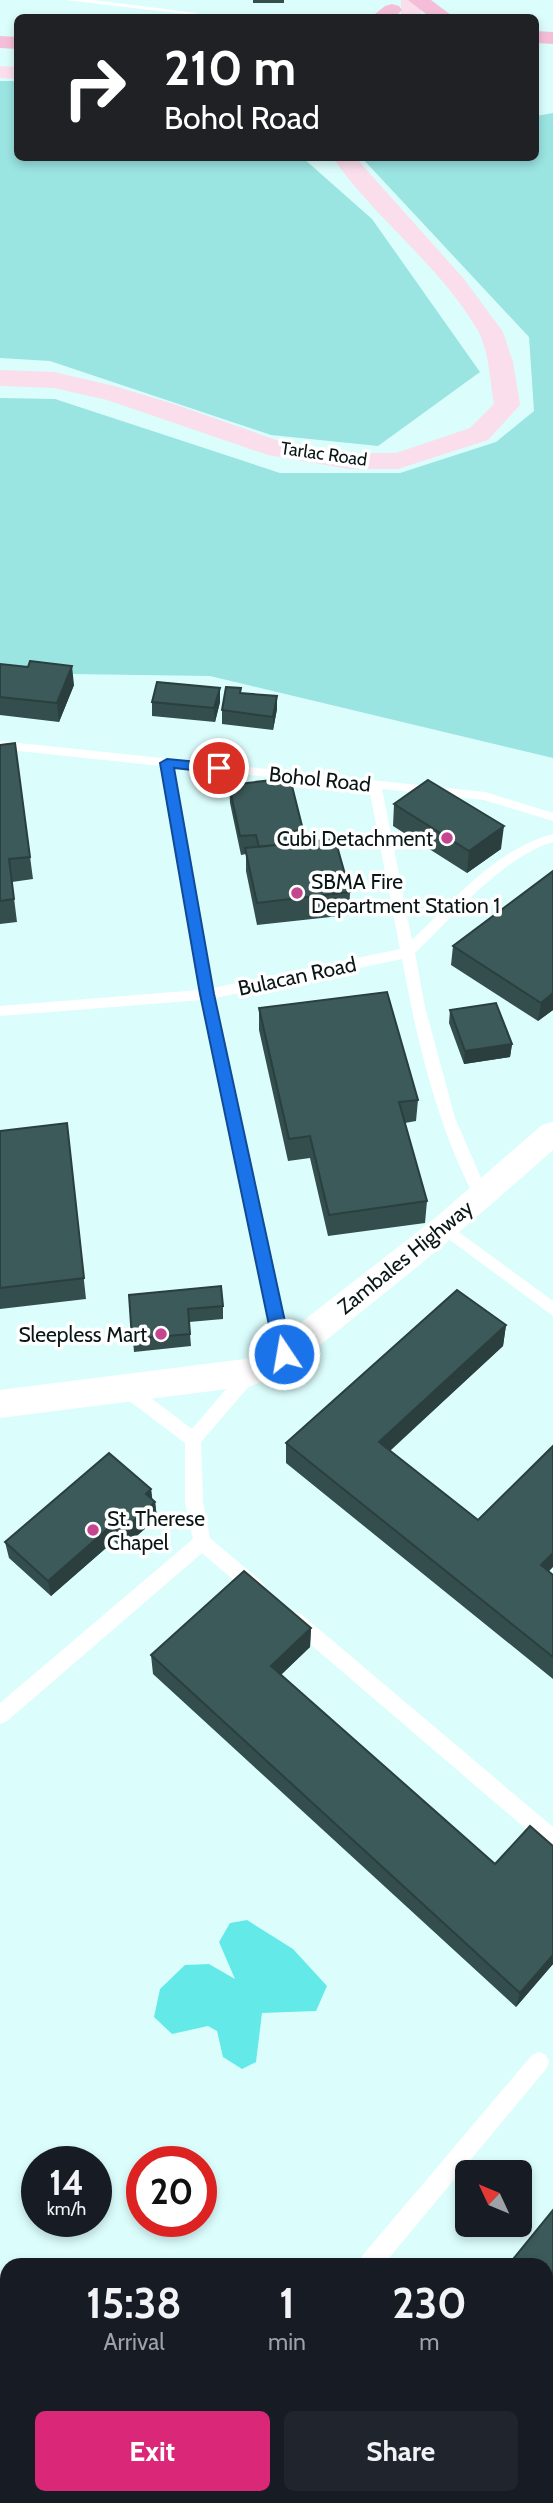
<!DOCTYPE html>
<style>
:root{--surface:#171b24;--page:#20242c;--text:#f1f3f6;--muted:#9ea1a6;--accent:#db2777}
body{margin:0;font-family:Cabin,sans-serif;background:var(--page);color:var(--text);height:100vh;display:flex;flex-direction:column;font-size:26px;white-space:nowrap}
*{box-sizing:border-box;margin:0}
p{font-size:23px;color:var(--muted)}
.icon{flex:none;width:38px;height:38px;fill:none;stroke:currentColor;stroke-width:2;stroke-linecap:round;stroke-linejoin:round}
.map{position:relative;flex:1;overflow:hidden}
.details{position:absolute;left:0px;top:2258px;width:553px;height:247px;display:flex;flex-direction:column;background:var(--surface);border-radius:21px 21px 0 0;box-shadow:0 4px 10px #0003}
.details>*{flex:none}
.hud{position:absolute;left:14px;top:14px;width:525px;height:147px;border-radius:10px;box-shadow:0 4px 10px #0003;background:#202124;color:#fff;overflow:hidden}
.needle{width:46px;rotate:314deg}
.buttons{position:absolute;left:455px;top:2160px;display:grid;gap:14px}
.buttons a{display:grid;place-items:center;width:77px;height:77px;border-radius:10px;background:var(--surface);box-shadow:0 4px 10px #0003;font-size:35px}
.speed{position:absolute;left:21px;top:2146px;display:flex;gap:14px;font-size:35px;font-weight:700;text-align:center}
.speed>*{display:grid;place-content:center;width:91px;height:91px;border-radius:50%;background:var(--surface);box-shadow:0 4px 10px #0003;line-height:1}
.speed small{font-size:18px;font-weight:400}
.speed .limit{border:10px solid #d22;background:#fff;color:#111}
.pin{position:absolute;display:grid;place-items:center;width:60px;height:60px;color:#fff;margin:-30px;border:4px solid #fff;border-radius:50%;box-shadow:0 2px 7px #0007}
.me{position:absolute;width:77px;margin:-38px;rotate:348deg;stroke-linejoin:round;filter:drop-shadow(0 0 5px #0008)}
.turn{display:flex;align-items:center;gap:24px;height:147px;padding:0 35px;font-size:32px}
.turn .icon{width:91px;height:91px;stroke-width:2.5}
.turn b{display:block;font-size:49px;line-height:60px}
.eta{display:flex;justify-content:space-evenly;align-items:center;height:119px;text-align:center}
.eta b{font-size:42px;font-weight:700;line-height:49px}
.button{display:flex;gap:14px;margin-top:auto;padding:14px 35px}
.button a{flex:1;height:80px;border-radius:10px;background:var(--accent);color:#fff;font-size:28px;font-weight:700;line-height:80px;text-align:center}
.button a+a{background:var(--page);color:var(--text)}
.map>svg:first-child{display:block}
.green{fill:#9ae4e2}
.water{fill:#63eae8}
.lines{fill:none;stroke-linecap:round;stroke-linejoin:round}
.lane{fill:#fff;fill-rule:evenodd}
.street{fill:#fff;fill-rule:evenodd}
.secondary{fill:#fadeec;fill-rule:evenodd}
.primary{fill:#f4bed9;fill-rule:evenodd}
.wall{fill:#344d4d}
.shaded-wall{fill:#2a3f3e}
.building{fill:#3c5a59;stroke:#2a3f3e;stroke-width:2}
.route{fill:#1a73e8;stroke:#114b97;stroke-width:2}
.poi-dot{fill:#c5458f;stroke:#fff;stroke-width:2.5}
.labels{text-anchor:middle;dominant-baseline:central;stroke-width:7;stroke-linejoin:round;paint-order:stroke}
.far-street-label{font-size:18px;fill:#0a1716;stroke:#fff}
.street-label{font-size:21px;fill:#0a1716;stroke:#fff}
.poi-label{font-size:21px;fill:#0a1716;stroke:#fff;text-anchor:end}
</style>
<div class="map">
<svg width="553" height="2503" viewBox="0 0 553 2503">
<rect width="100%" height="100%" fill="#dbfefd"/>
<path class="green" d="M0 81H17L18 158H303L372 219 480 372 378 446 271 435 50 361 0 358Z
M553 113V758L210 676 0 673V398L55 399 280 473H400L496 442 534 411 529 337 362 158H536V116Z"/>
<path class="water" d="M247 1920 293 1949 327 1986 316 2011 262 2013 256 2062 242 2069 223 2057 217 2031 208 2026 172 2034 154 2017 160 1989 185 1965 209 1964 235 1979 219 1942 230 1923Z"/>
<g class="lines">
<path class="lane" d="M66 0H93L197 13 193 15Z
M0 741 485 792 553 813V821L484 800 382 789 412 940C455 899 495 850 553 834V842C502 857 453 917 415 953L425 1007 455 1118 489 1196 486 1200H476C437 1126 417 1041 402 959L215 998 292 1354 290 1359H278L276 1354 201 1000 0 1016V1006L199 990 161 766 0 749ZM174 767 369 788 400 949 213 988Z
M445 1222 553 1301V1316L439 1232 437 1228 439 1224Z
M251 1365 257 1367 259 1372 257 1377 201 1442 203 1502 210 1538 262 1582 265 1588 262 1594 256 1596 250 1594 202 1553 7 1721 0 1724V1703L193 1539 185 1502V1443L119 1393 117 1388 119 1383 125 1381 131 1383 192 1429 245 1367Z
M295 1612 301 1614 553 1827V1848L546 1846 289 1626 286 1620 289 1614Z
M539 2052 546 2055 549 2062 546 2069 384 2264H359L362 2256 532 2055Z
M553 2418V2451L546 2454V2420Z
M7 2465V2489L0 2490V2466Z
M235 2497H262L265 2503H238Z
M503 2497H527L524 2503H500Z"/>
<path class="street" d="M553 1122V1150C490 1206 427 1260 361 1312 327 1339 293 1371 251 1386L0 1418V1390L245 1359 272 1345 434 1219 542 1125Z"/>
<path class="secondary" d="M401 0H421V18H401Z
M0 66 18 67V79L0 78Z
M333 158H356L464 279 503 332 513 362 520 405 488 440 398 469H349L268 455 107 400 54 388 0 386V370L54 372 114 386 174 404 282 442 349 453H396L470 428 494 404C490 381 489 351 478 331 440 265 375 219 333 158Z"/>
<path class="primary" d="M408 0H431L455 18H431Z
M392 4 399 6 402 10 394 18H370L385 6Z
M536 31 553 32V44L536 43Z
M0 36 18 37V49L0 48Z"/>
</g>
<path class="wall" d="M253 0H284V3H253Z
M0 664 74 685 59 722 0 715Z
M220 688V702L215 722 152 716V702Z
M241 693 277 709 273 730 222 724V710Z
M15 743 33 879 12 882 17 922 0 924V745Z
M229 785 303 830V842L350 892 349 915 257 925 246 871V854L241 855 230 803Z
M394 804 501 849 467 873 393 826Z
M453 946 553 1010 538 1021 451 965Z
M259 1008 418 1100 416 1121 405 1123 427 1201 425 1223 328 1236 310 1158 288 1161 259 1030Z
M450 1010 512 1044 510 1057 464 1064 449 1023Z
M67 1123 86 1299 0 1309V1131Z
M129 1295 223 1306V1319L189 1322 191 1346 134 1352Z
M506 1325 503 1346 390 1451 478 1520 553 1575V1679L286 1463V1443Z
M151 1489 152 1500 155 1502 157 1518 122 1549 114 1541 51 1596 9 1558 5 1542Z
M311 1628 310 1647 281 1675 553 1964 516 2007 153 1674 151 1655Z"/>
<path class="shaded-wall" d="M72 666 74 685 59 722 57 703Z
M220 688V702L215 722 214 708Z
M277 696V709L273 730V717Z
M504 826 501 849 467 873 469 851Z
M553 993V1010L538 1021 541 1003Z
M512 1044 510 1057 464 1064 465 1051Z
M506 1325 503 1346 377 1462 379 1442Z
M151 1489 153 1504 155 1502 157 1518 122 1549 120 1533 146 1494Z
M112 1525 114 1541 51 1596 48 1581Z
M553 1553V1567L537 1584 541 1565Z
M311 1628 310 1647 271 1684V1666Z
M553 1955V1964L516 2007 520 1993Z
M553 2277V2280L546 2289V2285Z"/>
<path class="building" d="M30 661 72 666 57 703 0 697V664L28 667Z
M157 682 220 688 214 708 152 702Z
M226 687 241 688 240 693 277 696 273 717 222 710Z
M15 743 30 857 9 859 14 899 0 901V745Z
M290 778 303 830 284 832 287 844 259 847 256 835 240 836 229 785Z
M428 780 504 826 469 851 394 804Z
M335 839 350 892 257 903 245 848Z
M553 871V993L541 1003 453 946Z
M387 992 418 1100 399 1102 427 1201 329 1215 310 1136 289 1139 259 1008Z
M496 1003 512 1044 465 1051 450 1010Z
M67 1123 84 1278 0 1288V1131Z
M221 1286 223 1306 188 1309 190 1334 132 1339 129 1295Z
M457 1290 506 1325 379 1442 478 1520 553 1446V1553L541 1565 553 1575V1657L286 1443Z
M109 1453 151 1489 146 1494 155 1502 120 1533 112 1525 48 1581 5 1542Z
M244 1571 311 1628 271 1666 495 1864 530 1826 553 1846V1955L520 1993 151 1655Z
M553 2210V2277L546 2285V2264H509Z"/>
<path class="route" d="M167 759 219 764 225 768 219 773 174 768 214 994 292 1354 290 1359H278L275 1354 200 994 160 763Z"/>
<g class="poi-dot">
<circle cx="447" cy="838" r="7"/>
<circle cx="297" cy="893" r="7"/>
<circle cx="161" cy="1334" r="7"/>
<circle cx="93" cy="1530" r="7"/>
</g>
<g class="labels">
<g class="far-street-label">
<text transform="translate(324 454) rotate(8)">Tarlac Road</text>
</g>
<g class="street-label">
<text transform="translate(320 779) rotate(6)">Bohol Road</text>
<text transform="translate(297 976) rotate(-12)">Bulacan Road</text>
<text transform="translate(405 1257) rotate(-39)">Zambales Highway</text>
</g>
<g class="poi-label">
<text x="433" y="838">Cubi Detachment</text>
<text x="311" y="881" text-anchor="start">SBMA Fire<tspan x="311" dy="24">Department Station 1</tspan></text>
<text x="147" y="1334">Sleepless Mart</text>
<text x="107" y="1518" text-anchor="start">St. Therese<tspan x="107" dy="24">Chapel</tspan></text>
</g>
</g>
</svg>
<div class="buttons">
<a><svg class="needle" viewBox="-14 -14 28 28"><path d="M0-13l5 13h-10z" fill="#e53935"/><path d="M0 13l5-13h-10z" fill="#9ea1a6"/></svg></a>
</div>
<div class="speed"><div>14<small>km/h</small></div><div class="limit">20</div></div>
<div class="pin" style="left:219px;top:768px;background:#d93025"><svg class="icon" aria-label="arrive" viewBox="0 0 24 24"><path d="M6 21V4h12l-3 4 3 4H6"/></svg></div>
<svg class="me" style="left:284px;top:1354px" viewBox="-20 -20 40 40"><circle r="17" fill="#1a73e8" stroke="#fff" stroke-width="3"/><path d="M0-11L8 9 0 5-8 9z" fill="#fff"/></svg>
<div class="hud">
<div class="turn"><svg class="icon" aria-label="right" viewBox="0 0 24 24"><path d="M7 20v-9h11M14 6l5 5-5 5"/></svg><div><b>210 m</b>Bohol Road</div></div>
</div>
<section class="details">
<div class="eta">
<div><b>15:38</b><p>Arrival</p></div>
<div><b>1</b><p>min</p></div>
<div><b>230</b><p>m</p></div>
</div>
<div class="button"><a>Exit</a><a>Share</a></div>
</section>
</div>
